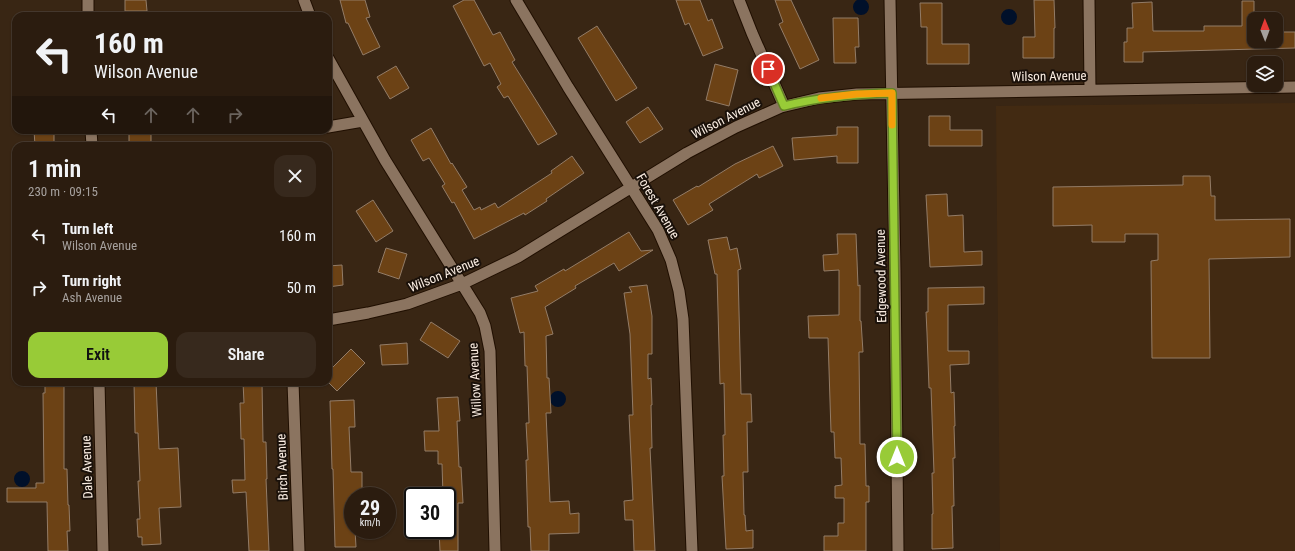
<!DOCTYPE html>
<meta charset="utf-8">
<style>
:root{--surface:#2b1c0f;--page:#37291d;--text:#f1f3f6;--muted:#a6a19e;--line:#473a2f;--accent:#98cb37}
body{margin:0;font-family:"Roboto Condensed",sans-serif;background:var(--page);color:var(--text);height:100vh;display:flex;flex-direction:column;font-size:15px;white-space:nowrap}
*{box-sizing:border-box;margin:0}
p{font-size:13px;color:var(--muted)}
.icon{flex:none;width:22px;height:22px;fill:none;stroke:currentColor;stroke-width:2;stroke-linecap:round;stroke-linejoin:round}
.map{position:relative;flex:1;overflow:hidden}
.drawer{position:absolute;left:12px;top:142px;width:320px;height:244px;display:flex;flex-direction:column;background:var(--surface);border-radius:12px;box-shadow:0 1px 3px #0004,0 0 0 1px var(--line)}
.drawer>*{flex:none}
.top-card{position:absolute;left:12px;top:12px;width:320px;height:122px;border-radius:12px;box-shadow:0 1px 3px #0004,0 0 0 1px var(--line);background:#2b1c0f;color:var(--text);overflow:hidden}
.needle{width:26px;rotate:359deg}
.tools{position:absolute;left:1247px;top:12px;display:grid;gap:8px}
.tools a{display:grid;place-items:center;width:36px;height:36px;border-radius:8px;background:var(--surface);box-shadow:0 1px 3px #0004,0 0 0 1px var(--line);font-size:20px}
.speed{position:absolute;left:344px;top:487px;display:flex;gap:8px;font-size:20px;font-weight:700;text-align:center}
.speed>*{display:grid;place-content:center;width:52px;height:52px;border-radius:50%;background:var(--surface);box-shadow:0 1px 3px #0004,0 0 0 1px var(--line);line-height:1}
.speed small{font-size:10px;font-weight:400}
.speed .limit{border:2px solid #111;border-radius:6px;background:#fff;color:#111}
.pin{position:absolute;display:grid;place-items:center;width:34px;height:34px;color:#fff;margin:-17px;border:2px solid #fff;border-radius:50%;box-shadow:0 1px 4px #0007}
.me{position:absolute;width:44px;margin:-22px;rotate:0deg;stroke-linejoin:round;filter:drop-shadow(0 0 3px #0008)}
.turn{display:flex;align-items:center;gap:14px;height:84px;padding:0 16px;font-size:18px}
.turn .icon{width:52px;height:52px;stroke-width:2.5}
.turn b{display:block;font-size:28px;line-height:34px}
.lanes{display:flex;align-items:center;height:38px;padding:0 16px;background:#0003;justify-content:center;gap:20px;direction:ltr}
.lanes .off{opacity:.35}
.round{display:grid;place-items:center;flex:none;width:42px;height:42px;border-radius:12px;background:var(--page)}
.overview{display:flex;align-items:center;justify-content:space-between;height:68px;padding:0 16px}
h1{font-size:24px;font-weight:600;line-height:30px}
.cta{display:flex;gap:8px;margin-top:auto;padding:8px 16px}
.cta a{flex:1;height:46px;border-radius:12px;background:var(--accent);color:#111;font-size:16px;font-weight:600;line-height:46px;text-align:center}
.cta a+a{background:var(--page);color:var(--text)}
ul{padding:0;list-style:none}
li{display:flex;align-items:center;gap:12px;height:52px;padding:0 16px}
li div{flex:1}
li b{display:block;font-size:15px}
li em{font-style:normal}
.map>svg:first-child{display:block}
.built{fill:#422a12}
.water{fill:#00102a}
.building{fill:#6c4215;stroke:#937c67}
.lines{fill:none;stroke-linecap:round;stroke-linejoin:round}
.minor-casing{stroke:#200f01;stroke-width:13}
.minor{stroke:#8b7460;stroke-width:11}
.route-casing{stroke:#638424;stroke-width:10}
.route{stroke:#98cb37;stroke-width:7}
.slow{stroke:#f59e0b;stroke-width:7}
.labels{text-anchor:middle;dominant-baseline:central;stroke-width:4;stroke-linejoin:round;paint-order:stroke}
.street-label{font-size:13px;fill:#faede2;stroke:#1a110a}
</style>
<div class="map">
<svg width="1295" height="551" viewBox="0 0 1295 551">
<rect width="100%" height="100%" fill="#392614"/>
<path class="built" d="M1295 103V551H1000L996 106Z"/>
<path class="water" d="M853 7a8 8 0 1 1 16 0a8 8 0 1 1-16 0Z
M1001 17a8 8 0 1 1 16 0a8 8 0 1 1-16 0Z
M550 399a8 8 0 1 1 16 0a8 8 0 1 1-16 0Z
M14 479a8 8 0 1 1 16 0a8 8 0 1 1-16 0Z"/>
<path class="building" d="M125 0H146L147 11H125Z
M340 0H365L370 17 366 18 380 47 363 55 348 23H346Z
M464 0H474L493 35 500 32 515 60 512 62 557 134 538 145 508 96 504 98 497 87 501 84 490 63 484 66 453 6Z
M676 0H700L708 21 712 19 723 48 703 56 689 23 685 25Z
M775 0H791L819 60 800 69 779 24 783 22Z
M1034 0H1054L1055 28H1054V58H1023V37H1035Z
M1242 1H1254V41H1276V32H1295V48L1143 52V62H1124V42H1127V28H1133L1132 3 1152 2 1153 31H1204V26H1242Z
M920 3H942V44H969V64H927V27H921Z
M833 18H858L859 47H855L856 63H834Z
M597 26 637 88 616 101 578 38Z
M715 64 738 70 729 106 706 100Z
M396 66 409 88 390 99 377 77Z
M648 107 663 129 640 143 626 122Z
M929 116H950V130H982V146H929Z
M837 127H858V163H837V156L794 160 792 138 837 135Z
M431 128 451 164 452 163 467 187 462 190 474 210 480 207 481 210 495 203 498 208 552 173 551 171 572 156 584 173 546 199 547 201 525 215 524 213 474 239 454 202 452 203 442 186 445 184 429 158 423 161 411 140Z
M34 130H54V146H35Z
M129 134H151V146H129Z
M773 146 783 166 759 178 757 174 709 204 713 210 688 225 673 200 697 186 698 187 735 164Z
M1183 176H1210L1211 196H1215V220L1290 219V257L1209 259 1210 358H1152L1151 261 1158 260V234H1125V242H1092V225L1053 226V187L1183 185Z
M947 194 948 216 963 215 964 252 982 251V265L930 267 926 195Z
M373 200 393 231 376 242 356 211Z
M629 232 641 251 653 250 619 271 614 263 575 286 576 288 545 307 553 334 546 336 547 378H549L551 413H546L550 502 569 501 570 514 579 513V533L549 534V551H531L530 527H528L526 460H528L526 423H529L527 366H525L524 332 520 333 511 298 538 291 535 286 564 269 565 271Z
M837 234H856L858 286 860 285V321H861L863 352H859L860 444H865L866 486H869V502H866V551H824V536H838V523H844V498H835V486L842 485 841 458H835L834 432H831L828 338H809L808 316 839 315V270L824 271 823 255 838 254Z
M727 237 730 250 737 248 741 269 738 270 741 394H751L752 422H747L748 472H743L744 515H745L746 531 753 530V548L726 549 722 476H724L723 435H725L724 383 720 384 717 274H715L708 240Z
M386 248 407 254 399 279 378 272Z
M342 265 343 285 328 287V266Z
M647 285 652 316V354H648V379L651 378 652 405H651L652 448H650L655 551H634L633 520H625L624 501 633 500 629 415H633L630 334 624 293 632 292 629 287Z
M984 287V304L948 305V351H969V364L950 365 951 393 954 392 955 426H954L955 458H953L954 506H952L953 548 932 549V514H933L932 473H934L931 388H929L927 333 926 312H928V288Z
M431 322 460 341 448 358 420 340Z
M407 343 408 364 382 365 380 345Z
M351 349 365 363 337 391 328 382V372Z
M45 382H64V469H67L68 505H69L70 531H67L68 551H48L47 502H7V488H36V483H44L43 393H45Z
M134 382H156L159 449 178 448 181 507 159 508 161 544 142 545V537H138L137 519H140L138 481H140L138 433H135Z
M243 382H262L263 442H266L267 479H266L269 551H249L246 492 233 493 232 480H245L244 439H241L240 403H244Z
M458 397 460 421H457L459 467H461L463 503H458V551H440L439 530H447V496H443L442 464H438V451H425L424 431H439L437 398Z
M354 400 355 427H349L351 472H362V496H353V530H355L356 547H335L333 469H332L330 401Z"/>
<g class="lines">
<g class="minor-casing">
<path id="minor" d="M88 0V16
M304 0 310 16
M516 0 568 87 658 230 671 260 679 291 683 319 692 551
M739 0 752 33 784 106
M890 0 895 270 898 551
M1089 0 1090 89
M328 58 385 160 480 313 485 326 490 351 495 551
M328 127 363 121
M91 130 92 146
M328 320 368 313 407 304 462 284 518 257 687 153 736 127 781 107 819 98 857 94 1295 87
M99 382 103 551
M293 382 299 551"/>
</g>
<use href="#minor" class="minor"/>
</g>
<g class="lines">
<g class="route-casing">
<path id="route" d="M768 69 784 106C820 97 855 94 892 93L897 457"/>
</g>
<use href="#route" class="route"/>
<path class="slow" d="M821 98 857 94 892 93V125"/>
</g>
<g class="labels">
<g class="street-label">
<text transform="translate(1049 76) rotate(-1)">Wilson Avenue</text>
<text transform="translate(726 118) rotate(-27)">Wilson Avenue</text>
<text transform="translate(658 206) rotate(60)">Forest Avenue</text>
<text transform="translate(444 274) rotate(-22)">Wilson Avenue</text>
<text transform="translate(881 276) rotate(-91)">Edgewood Avenue</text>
<text transform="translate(475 380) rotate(-93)">Willow Avenue</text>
<text transform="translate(87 467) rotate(-92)">Dale Avenue</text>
<text transform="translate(282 467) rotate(-92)">Birch Avenue</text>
</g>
</g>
</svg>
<div class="tools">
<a><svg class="needle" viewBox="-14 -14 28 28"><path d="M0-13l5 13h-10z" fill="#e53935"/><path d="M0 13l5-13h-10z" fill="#a6a19e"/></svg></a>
<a><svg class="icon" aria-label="layers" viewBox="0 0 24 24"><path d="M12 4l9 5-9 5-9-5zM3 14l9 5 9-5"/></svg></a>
</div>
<div class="speed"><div>29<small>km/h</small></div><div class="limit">30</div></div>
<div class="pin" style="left:768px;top:69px;background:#d93025"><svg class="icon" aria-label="arrive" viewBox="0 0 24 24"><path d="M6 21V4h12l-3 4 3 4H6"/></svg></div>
<svg class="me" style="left:897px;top:457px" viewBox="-20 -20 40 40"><circle r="17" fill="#98cb37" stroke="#fff" stroke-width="3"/><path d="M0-11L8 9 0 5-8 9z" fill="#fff"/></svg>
<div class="top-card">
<div class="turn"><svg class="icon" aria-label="left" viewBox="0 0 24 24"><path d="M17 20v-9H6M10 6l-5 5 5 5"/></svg><div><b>160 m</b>Wilson Avenue</div></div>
<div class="lanes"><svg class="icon" aria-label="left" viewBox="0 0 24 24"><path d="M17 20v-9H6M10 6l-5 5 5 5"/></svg><svg class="icon off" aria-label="ahead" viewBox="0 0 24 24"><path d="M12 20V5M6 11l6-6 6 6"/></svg><svg class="icon off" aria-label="ahead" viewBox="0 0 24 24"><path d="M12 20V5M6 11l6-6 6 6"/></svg><svg class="icon off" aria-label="right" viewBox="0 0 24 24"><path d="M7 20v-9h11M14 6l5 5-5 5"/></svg></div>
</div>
<section class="drawer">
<div class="overview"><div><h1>1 min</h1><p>230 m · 09:15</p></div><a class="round"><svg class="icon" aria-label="close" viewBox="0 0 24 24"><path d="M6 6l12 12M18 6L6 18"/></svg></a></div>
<ul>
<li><svg class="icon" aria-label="left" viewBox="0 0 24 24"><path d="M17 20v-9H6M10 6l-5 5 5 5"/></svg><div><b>Turn left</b><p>Wilson Avenue</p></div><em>160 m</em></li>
<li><svg class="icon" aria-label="right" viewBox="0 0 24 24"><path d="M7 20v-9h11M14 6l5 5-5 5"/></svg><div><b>Turn right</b><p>Ash Avenue</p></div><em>50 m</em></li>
</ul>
<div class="cta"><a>Exit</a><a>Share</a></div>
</section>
</div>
